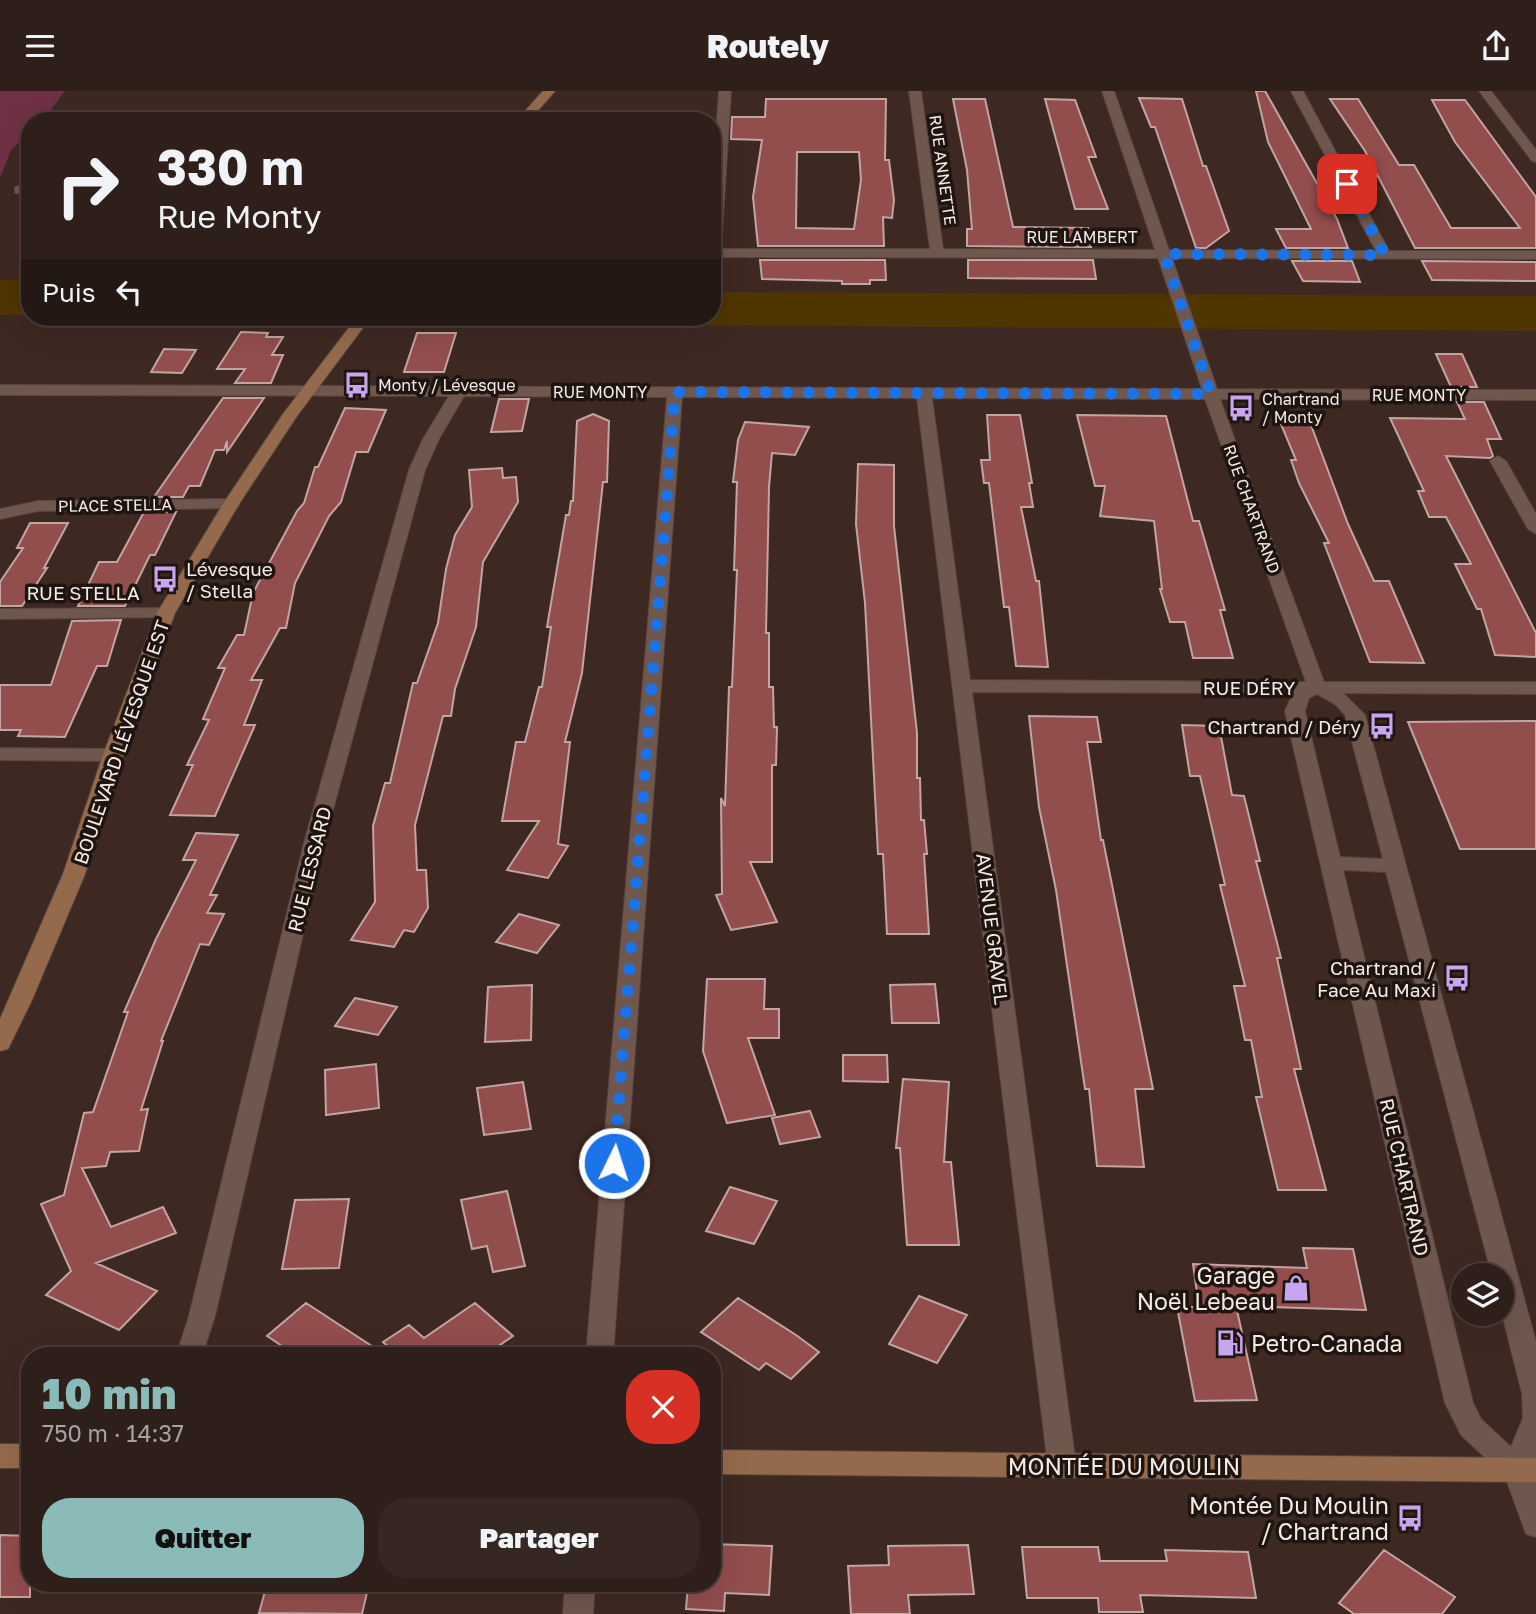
<!DOCTYPE html>
<html lang="fr">
<meta charset="utf-8">
<style>
:root{--surface:#2e1f1a;--page:#362723;--text:#f1f3f6;--muted:#a7a2a2;--line:#493d39;--accent:#8bbbb9}
body{margin:0;font-family:"Golos Text",sans-serif;background:var(--page);color:var(--text);height:100vh;display:flex;flex-direction:column;font-size:26px;white-space:nowrap}
*{box-sizing:border-box;margin:0}
p{font-size:23px;color:var(--muted)}
.icon{flex:none;width:38px;height:38px;fill:none;stroke:currentColor;stroke-width:2;stroke-linecap:round;stroke-linejoin:round}
.map{position:relative;flex:1;overflow:hidden}
.side{position:absolute;left:21px;top:1256px;width:700px;height:245px;display:flex;flex-direction:column;background:var(--surface);border-radius:28px;box-shadow:0 7px 28px #0002,0 0 0 2px var(--line)}
.side>*{flex:none}
.guide{position:absolute;left:21px;top:21px;width:700px;height:214px;border-radius:28px;box-shadow:0 7px 28px #0002,0 0 0 2px var(--line);background:#2e1f1a;color:var(--text);overflow:hidden}
.controls{position:absolute;left:1451px;top:1172px;display:grid;gap:14px}
.controls a{display:grid;place-items:center;width:63px;height:63px;border-radius:50%;background:var(--surface);box-shadow:0 7px 28px #0002,0 0 0 2px var(--line);font-size:35px}
.pin{position:absolute;display:grid;place-items:center;width:60px;height:60px;color:#fff;margin:-30px;border-radius:14px;box-shadow:0 4px 10px #0006}
.me{position:absolute;width:77px;margin:-38px;rotate:4deg;stroke-linejoin:round;filter:drop-shadow(0 0 5px #0008)}
.turn{display:flex;align-items:center;gap:24px;height:147px;padding:0 21px;font-size:32px}
.turn .icon{width:91px;height:91px;stroke-width:2.5}
.turn b{display:block;font-size:49px;line-height:60px}
.then{display:flex;align-items:center;height:66px;padding:0 21px;background:#0003;gap:14px;font-size:26px}
.round{display:grid;place-items:center;flex:none;width:74px;height:74px;border-radius:28px;background:var(--page)}
.head{display:flex;align-items:center;justify-content:space-between;height:119px;padding:0 21px}
h1{font-size:42px;font-weight:800;line-height:52px;color:var(--accent)}
.action{display:flex;gap:14px;margin-top:auto;padding:14px 21px}
.action a{flex:1;height:80px;border-radius:28px;background:var(--accent);color:#111;font-size:28px;font-weight:800;line-height:80px;text-align:center}
.action a+a{background:var(--page);color:var(--text)}
header{display:flex;justify-content:space-between;align-items:center;height:91px;padding:0 21px;background:var(--surface);font-size:32px;font-weight:800}
.map>svg:first-child{display:block}
.green{fill:#4f3500}
.water{fill:#703145}
.building{fill:#924d4d;stroke:#c2a4a3;stroke-width:2;fill-rule:evenodd}
.lines{fill:none;stroke-linecap:round;stroke-linejoin:round}
.street-casing{stroke:#57453f;stroke-width:2}
.secondary-casing{stroke:#57453f;stroke-width:2}
.street{fill:#6f574e;fill-rule:evenodd}
.secondary{fill:#956a4c;fill-rule:evenodd}
.route{stroke:#1a73e8;stroke-width:12;stroke-dasharray:0 21.6}
.labels{text-anchor:middle;dominant-baseline:central;stroke-width:7;stroke-linejoin:round;paint-order:stroke}
.far-street-label{font-size:16px;fill:#f7e9e3;stroke:#1e1511}
.far-poi-label{font-size:16px;fill:#f7e9e3;stroke:#1e1511;text-anchor:start}
.poi-label{font-size:19px;fill:#f7e9e3;stroke:#1e1511;text-anchor:end}
.street-label{font-size:19px;fill:#f7e9e3;stroke:#1e1511}
.near-poi-label{font-size:23px;fill:#f7e9e3;stroke:#1e1511;text-anchor:end}
.near-street-label{font-size:23px;fill:#f7e9e3;stroke:#1e1511}
</style>
<header><svg class="icon" aria-label="menu" viewBox="0 0 24 24"><path d="M4 6h16M4 12h16M4 18h16"/></svg>Routely<svg class="icon" aria-label="share" viewBox="0 0 24 24"><path d="M12 15V3M7 8l5-5 5 5M5 13v7h14v-7"/></svg></header>
<div class="map">
<svg width="1536" height="1523" viewBox="0 0 1536 1523">
<rect width="100%" height="100%" fill="#3e2922"/>
<path class="green" d="M0 189H30V224H0Z
M712 201 1536 205V240L374 232 107 226H712Z"/>
<path class="water" d="M0 0H65L42 30H30V41L11 59 0 87Z"/>
<path class="building" d="M1256 0H1265L1337 128 1348 157H1286L1276 138H1311L1268 51Z
M1139 7 1182 8 1203 75H1206L1229 140 1206 157H1196L1155 36H1151Z
M766 8H886L885 69H889L894 109 892 127 883 126 884 155H758L753 106 762 49 731 48 732 26H765ZM797 61H859L861 89 854 138 796 137Z
M953 8H985L1013 136 1088 137 1091 156 967 155V138H972L967 79Z
M1045 8 1075 9 1096 66H1088L1108 118H1075Z
M1330 8H1358L1399 74H1414L1451 137H1520L1455 51 1432 9H1465L1536 106V157H1415L1365 60Z
M760 169H885L886 189H870V193H842V190L762 188Z
M968 169H1093L1096 188 968 187Z
M1292 170H1352L1360 191 1303 190Z
M1422 170 1536 171V190L1432 189Z
M241 241 268 242 266 246H283L272 264H283L271 292H235L245 278H217Z
M417 242H456L444 281H404Z
M164 258 196 259 182 282 151 281Z
M1436 263H1462L1477 296H1451Z
M223 307H264L227 361V350L224 359H215L200 395H189L183 406H154Z
M499 308H529L522 340 491 341Z
M1457 311H1484L1501 348H1487L1493 365 1490 367 1446 365 1536 542V566L1495 564 1481 518H1477L1455 473H1471L1446 426H1429L1418 400H1424L1390 327 1465 328Z
M345 317 386 319 368 361H356L341 411 329 425 295 492 286 537H280L251 589H262L244 634H255L215 725 170 724 193 674H187L209 629 203 628 225 577H218L237 544H244L253 502 297 420 304 412 315 376H318Z
M593 323 609 330 607 391H603L582 582 565 651H570L558 753 568 755 548 787 507 779 539 730H502L516 651H525L539 596H542L551 536H547L566 424H569L571 410H573L577 330Z
M987 324H1020L1032 392H1029L1033 416H1021L1036 490H1039L1048 576 1016 575 1009 516H1004L989 392H984L981 369H990Z
M1077 324 1166 325 1193 430H1199L1225 519H1220L1233 567H1193L1185 531H1170L1160 498H1162L1154 430 1100 425 1105 395H1095Z
M1278 326H1308L1348 433 1374 490H1389L1424 572 1370 571 1324 452H1329L1299 392 1291 369H1296Z
M745 331 809 336 795 364 772 362 769 396 766 542H769V596H773L774 636H777L776 674H772V771H750L777 831 731 839 716 804 722 803 721 707 725 715 729 596H732L737 479H734L737 391H733L738 349Z
M858 373 894 374V435L917 642V687H920L921 729H924L927 763H924L929 843H887L883 763H878L865 512 856 433Z
M502 377 503 387 516 386 518 411 483 471 476 536 455 598 451 625H443L415 734 417 779H426L428 817 414 841 404 839 394 856 351 849 375 811 373 735 385 692H390L413 592H417L438 532 446 478 455 444 472 416 469 379Z
M144 421H176L155 464H150L125 515H78L99 471H117Z
M30 432H68L44 477H47L22 515H0V491L23 457H17Z
M121 529 107 575H97L65 646 18 645 21 639H0V594H51L72 530Z
M1029 625 1097 626 1101 651H1087L1101 749H1103L1153 998H1135L1144 1076 1097 1075 1089 998H1085L1056 799 1039 716Z
M1536 630V758H1460L1408 631Z
M1182 634 1219 635 1232 704 1244 705 1260 770H1256L1281 867H1277L1301 978H1294L1326 1099H1278L1256 1006H1262L1251 949H1245L1234 895H1245L1220 794H1225L1200 685H1190Z
M196 742 238 744 210 804H217L207 822 224 823 209 854 200 853 161 950H163L141 1019 148 1018 139 1060 110 1061 106 1075 82 1077 111 1136 163 1116 176 1142 96 1172 157 1200 119 1239 46 1204 71 1180 41 1113 64 1104 84 1022 93 1021 128 921H124L156 848 196 769H183Z
M519 823 559 834 537 862 496 851Z
M707 888H765L764 918H779V947H748L775 1024 727 1032 703 960Z
M935 893 939 932H892L890 894Z
M532 894 531 949 485 951 488 896Z
M355 907 397 916 378 944 335 935Z
M843 964H887L888 991 843 990Z
M376 973 379 1017 326 1024 325 979Z
M903 988 949 991 944 1071H951L959 1154H907L900 1057H896Z
M523 991 531 1038 484 1044 477 997Z
M810 1020 820 1046 780 1053 772 1027Z
M730 1096 777 1110 754 1153 706 1140Z
M507 1100 525 1175 493 1181 487 1155 472 1158 461 1109Z
M349 1108 339 1177 282 1178 295 1109Z
M1303 1157 1353 1158 1366 1219 1236 1215 1257 1309 1195 1310 1177 1216H1199L1193 1173 1307 1177Z
M919 1205 967 1224 937 1272 889 1253Z
M738 1207 796 1244 819 1261 791 1288 766 1272 759 1279 701 1241Z
M306 1212 387 1265H297L267 1245Z
M475 1212 513 1245 484 1265H433L422 1255 407 1265H399L383 1251 409 1234 424 1247Z
M0 1444 30 1445V1506H0Z
M712 1453 772 1455 769 1504 725 1502 724 1520 686 1518 688 1493H712Z
M968 1454 974 1503 908 1504 910 1523H851L848 1475 889 1474 888 1455Z
M1022 1456H1098L1100 1470H1167L1165 1459 1248 1461 1256 1507 1140 1504 1143 1521H1099L1098 1507H1027Z
M1384 1459 1455 1506 1442 1523H1354L1339 1512Z
M267 1493H369L362 1523 259 1522Z"/>
<g class="lines">
<g class="street-casing">
<path id="street" d="M719 0H731L721 158H930L909 0H921L943 158 1155 159 1102 0H1114L1169 159 1376 160 1291 0H1303L1389 160H1536V168L1172 167 1217 298 1536 299V309L1220 308 1324 591H1536V603L1343 602 1365 624 1536 1251V1367L1531 1379 1536 1392V1446L1526 1443 1505 1385 1461 1344 1445 1312 1285 620 1293 602 972 601 1076 1375 1072 1383 1062 1387 1052 1383 1048 1375 917 307 682 306 613 1265H586L667 306 464 305 439 348 425 379 324 752 215 1225 202 1265H176L189 1225 304 752 409 379 423 348 449 305 0 304V294L1202 298 1158 167 712 166V94ZM932 307 1205 308 1306 591 970 589ZM1317 603 1336 614 1345 624 1383 768 1340 766 1305 620 1309 607ZM1343 779 1386 781 1492 1185H1502V1223L1522 1302 1523 1327 1511 1356 1481 1328 1473 1312Z
M1479 0H1491L1536 59V71L1532 70Z
M20 95 30 96V104L15 102V96Z
M1498 365 1506 370 1536 423V443L1528 438 1490 370Z
M231 408 237 409 239 413 237 417 38 420 0 428V418L38 410Z
M166 517 175 522 172 526 0 528V518Z
M0 657 113 658 120 660 123 664 120 668 113 670 0 669Z
M565 1493H595L593 1523H563Z"/>
</g>
<g class="secondary-casing">
<path id="secondary" d="M543 0H555L529 30H516Z
M357 226H371L297 325 239 413 175 522 123 664 85 783 32 909 8 958 0 960V928L63 783 103 664 157 522 223 413 283 323Z
M0 1353H30V1377H0Z
M712 1359 1536 1367V1391L712 1383Z"/>
</g>
<use href="#street" class="street"/>
<use href="#secondary" class="secondary"/>
</g>
<g class="lines">
<path class="route" d="M614 1072 675 301 1211 303 1164 163 1385 164 1347 93"/>
</g>
<defs>
<g id="bus-bare" transform="scale(2.1)"><path d="M-5-6H5V4H4V6H2V4H-2V6H-4V4H-5ZM-3.5-4V0h7V-4ZM-3.5 1.2v1.5H-2V1.2ZM2 1.2v1.5H3.5V1.2Z" fill="#c7a6ef" stroke="#1e1511" stroke-width="2.5" paint-order="stroke"/></g>
<g id="shop-bare" transform="scale(2.1)"><path d="M-5-2.5h2.3a2.7 3.5 0 0 1 5.4 0H5L5.5 6h-11ZM-1.5-2.5h3a1.5 2.3 0 0 0-3 0Z" fill="#c7a6ef" stroke="#1e1511" stroke-width="2.5" paint-order="stroke"/></g>
<g id="fuel-bare" transform="scale(2.1)"><path d="M-5.5-6h7V0h2V4h1.3V-2.5L3-4.5l.8-.8L6-3V5H2.5V1h-1V6h-7ZM-4.2-4.7v3.2H.2V-4.7Z" fill="#c7a6ef" stroke="#1e1511" stroke-width="2.5" paint-order="stroke"/></g>
</defs>
<g fill-rule="evenodd">
<use href="#bus-bare" x="357" y="294"/>
<use href="#bus-bare" x="1241" y="317"/>
<use href="#bus-bare" x="165" y="488"/>
<use href="#bus-bare" x="1382" y="635"/>
<use href="#bus-bare" x="1457" y="887"/>
<use href="#shop-bare" x="1296" y="1197"/>
<use href="#fuel-bare" x="1230" y="1252"/>
<use href="#bus-bare" x="1410" y="1427"/>
</g>
<g class="labels">
<g class="far-street-label">
<text transform="translate(943 79) rotate(82)">RUE ANNETTE</text>
<text x="1082" y="146">RUE LAMBERT</text>
<text x="600" y="301">RUE MONTY</text>
<text x="1419" y="304">RUE MONTY</text>
<text transform="translate(115 414) rotate(-1)">PLACE STELLA</text>
<text transform="translate(1252 418) rotate(70)">RUE CHARTRAND</text>
</g>
<g class="far-poi-label">
<text x="378" y="294">Monty / Lévesque</text>
<text x="1262" y="308">Chartrand<tspan x="1262" dy="18">/ Monty</tspan></text>
</g>
<g class="poi-label">
<text x="186" y="477" text-anchor="start">Lévesque<tspan x="186" dy="22">/ Stella</tspan></text>
<text x="1361" y="635">Chartrand / Déry</text>
<text x="1436" y="876">Chartrand /<tspan x="1436" dy="22">Face Au Maxi</tspan></text>
</g>
<g class="street-label">
<text x="83" y="501">RUE STELLA</text>
<text x="1249" y="596">RUE DÉRY</text>
<text transform="translate(121 651) rotate(-71)">BOULEVARD LÉVESQUE EST</text>
<text transform="translate(309 778) rotate(-76)">RUE LESSARD</text>
<text transform="translate(993 838) rotate(83)">AVENUE GRAVEL</text>
<text transform="translate(1405 1086) rotate(77)">RUE CHARTRAND</text>
</g>
<g class="near-poi-label">
<text x="1275" y="1184">Garage<tspan x="1275" dy="26">Noël Lebeau</tspan></text>
<text x="1251" y="1252" text-anchor="start">Petro-Canada</text>
<text x="1389" y="1414">Montée Du Moulin<tspan x="1389" dy="26">/ Chartrand</tspan></text>
</g>
<g class="near-street-label">
<text x="1124" y="1375">MONTÉE DU MOULIN</text>
</g>
</g>
</svg>
<div class="controls">
<a><svg class="icon" aria-label="layers" viewBox="0 0 24 24"><path d="M12 4l9 5-9 5-9-5zM3 14l9 5 9-5"/></svg></a>
</div>
<div class="pin" style="left:1347px;top:93px;background:#d93025"><svg class="icon" aria-label="arrive" viewBox="0 0 24 24"><path d="M6 21V4h12l-3 4 3 4H6"/></svg></div>
<svg class="me" style="left:614px;top:1072px" viewBox="-20 -20 40 40"><circle r="17" fill="#1a73e8" stroke="#fff" stroke-width="3"/><path d="M0-11L8 9 0 5-8 9z" fill="#fff"/></svg>
<div class="guide">
<div class="turn"><svg class="icon" aria-label="right" viewBox="0 0 24 24"><path d="M7 20v-9h11M14 6l5 5-5 5"/></svg><div><b>330 m</b>Rue Monty</div></div>
<div class="then">Puis<svg class="icon" aria-label="left" viewBox="0 0 24 24"><path d="M17 20v-9H6M10 6l-5 5 5 5"/></svg></div>
</div>
<section class="side">
<div class="head"><div><h1>10 min</h1><p>750 m · 14:37</p></div><a class="round" style="background:#d93025;color:#fff"><svg class="icon" aria-label="close" viewBox="0 0 24 24"><path d="M6 6l12 12M18 6L6 18"/></svg></a></div>
<div class="action"><a>Quitter</a><a>Partager</a></div>
</section>
</div>
